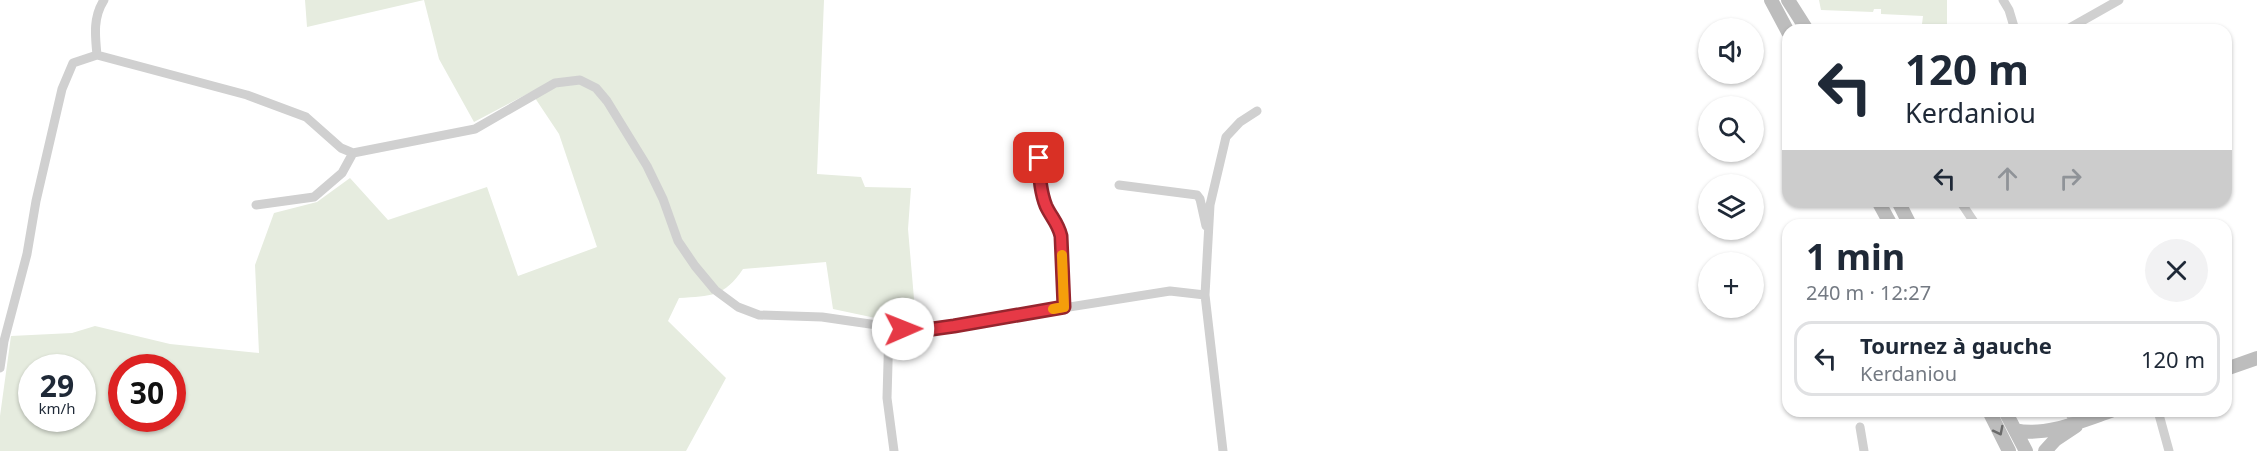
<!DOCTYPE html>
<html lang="fr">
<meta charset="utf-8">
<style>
:root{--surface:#fff;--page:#f2f2f3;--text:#1f2937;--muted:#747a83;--line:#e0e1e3}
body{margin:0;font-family:"Noto Sans",sans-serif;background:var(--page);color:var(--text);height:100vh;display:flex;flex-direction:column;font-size:22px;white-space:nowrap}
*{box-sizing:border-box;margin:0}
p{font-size:20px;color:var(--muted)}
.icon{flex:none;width:33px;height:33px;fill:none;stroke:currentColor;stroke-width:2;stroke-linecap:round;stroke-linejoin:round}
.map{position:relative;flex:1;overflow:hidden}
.panel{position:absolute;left:1782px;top:219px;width:450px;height:198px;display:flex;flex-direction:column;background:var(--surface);border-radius:18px;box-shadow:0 2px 4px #0004}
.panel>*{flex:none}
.top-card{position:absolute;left:1782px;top:24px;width:450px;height:183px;border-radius:18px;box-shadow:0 2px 4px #0004;background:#fff;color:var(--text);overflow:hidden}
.tools{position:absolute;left:1698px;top:18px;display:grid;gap:12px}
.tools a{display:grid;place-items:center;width:66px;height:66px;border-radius:50%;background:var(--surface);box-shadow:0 2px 4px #0004;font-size:30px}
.speed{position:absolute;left:18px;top:354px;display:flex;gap:12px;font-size:30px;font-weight:700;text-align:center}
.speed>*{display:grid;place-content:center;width:78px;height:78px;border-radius:50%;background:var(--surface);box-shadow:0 2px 4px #0004;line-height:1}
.speed small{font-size:15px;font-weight:400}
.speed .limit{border:9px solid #d22;background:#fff;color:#111}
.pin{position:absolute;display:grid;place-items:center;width:51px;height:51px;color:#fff;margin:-26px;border-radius:12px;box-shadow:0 3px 9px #0006}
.me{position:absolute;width:66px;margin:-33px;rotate:89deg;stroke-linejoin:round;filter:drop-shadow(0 0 4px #0008)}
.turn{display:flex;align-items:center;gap:21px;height:126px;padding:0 24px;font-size:27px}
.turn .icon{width:78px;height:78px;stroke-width:2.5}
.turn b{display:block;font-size:42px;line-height:51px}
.lanes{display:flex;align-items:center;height:57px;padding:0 24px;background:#0003;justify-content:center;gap:30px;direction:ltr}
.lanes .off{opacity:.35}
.round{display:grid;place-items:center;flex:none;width:63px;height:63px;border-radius:32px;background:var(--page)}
.head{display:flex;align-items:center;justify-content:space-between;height:102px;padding:0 24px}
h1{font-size:36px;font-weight:700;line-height:45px}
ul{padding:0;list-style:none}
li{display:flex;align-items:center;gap:18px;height:75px;margin:0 12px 9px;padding:0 12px;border:3px solid var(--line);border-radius:18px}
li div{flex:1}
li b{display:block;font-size:22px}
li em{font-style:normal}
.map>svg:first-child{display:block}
.green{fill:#e6ecdf;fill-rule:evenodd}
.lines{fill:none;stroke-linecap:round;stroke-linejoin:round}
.street{stroke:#d0d0d0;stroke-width:9}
.secondary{stroke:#bdbdbd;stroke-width:14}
.oneway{stroke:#6a6a6a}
.route-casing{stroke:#96252e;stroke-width:15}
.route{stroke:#e63946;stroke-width:10}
.slow{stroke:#f59e0b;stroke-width:10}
</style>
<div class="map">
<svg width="2257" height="451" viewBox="0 0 2257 451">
<rect width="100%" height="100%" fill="#fff"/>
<path class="green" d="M305 0H424L307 27Z
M424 0H824L817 174 861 177 865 187 911 188 908 229 916 322 885 320 833 309 826 262 743 269C724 297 711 296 679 298L668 321 726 378 686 451H0V416L11 336 72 333 95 326 170 344 259 353 255 265 274 213 317 202 350 178 388 220 487 187 518 276 597 247 559 134 531 92 474 122 439 59ZM32 368H82V418H32ZM122 368H172V418H122Z
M1819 0H1947V25L1922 24 1923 16 1881 14V9H1874L1873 12 1821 10Z"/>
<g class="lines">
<path class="street" d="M2003 0 2009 10 2015 30
M2066 30 2119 0
M97 55C95 35 93 17 104 0
M1039 158C1039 173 1040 191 1046 206 1051 217 1058 223 1061 236L1064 307
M1119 185 1197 195 1200 199 1206 226
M1960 201 1976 225
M256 205 314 197 342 173 353 153
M1205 295 1210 205 1226 137 1240 122 1257 111
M889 328 887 398 894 451
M0 368 4 341 27 254 36 201 62 89 73 63 97 55 247 95 306 117 341 148 353 153 475 129 555 83 580 80 596 88 607 101 647 166 663 199 678 241 695 266 715 290 738 307 759 315 822 317 918 331 1170 291 1205 295 1223 451
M2069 411 2074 423
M2158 411 2169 451
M1860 427 1864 451"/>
<path class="secondary" d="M1771 0 1788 32
M1788 0 1807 30
M1878 201 1891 225
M1898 201 1910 225
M2226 369 2257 358
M1989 411 2009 451
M2005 411 2026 451
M2014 428 2015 430C2045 437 2082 421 2111 411
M2045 451 2055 440 2076 426"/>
</g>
<defs><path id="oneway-chevron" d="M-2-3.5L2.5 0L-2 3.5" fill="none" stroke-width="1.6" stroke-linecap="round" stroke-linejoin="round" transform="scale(1.5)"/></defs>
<use class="oneway" href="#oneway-chevron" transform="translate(1999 431) rotate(63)"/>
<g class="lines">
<g class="route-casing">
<path id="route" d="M903 329 918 331 954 326 1064 307 1061 236C1058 223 1051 217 1046 206 1040 191 1039 173 1039 158"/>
</g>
<use href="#route" class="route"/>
<path class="slow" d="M1053 309 1064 307 1062 255"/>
</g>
</svg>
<div class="tools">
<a><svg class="icon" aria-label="sound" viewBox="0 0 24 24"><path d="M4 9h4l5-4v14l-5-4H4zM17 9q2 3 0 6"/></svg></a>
<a><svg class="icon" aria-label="search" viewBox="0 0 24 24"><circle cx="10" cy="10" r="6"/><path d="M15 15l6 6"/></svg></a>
<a><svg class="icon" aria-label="layers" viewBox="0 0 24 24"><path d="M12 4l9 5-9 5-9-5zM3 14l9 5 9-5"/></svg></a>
<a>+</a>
</div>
<div class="speed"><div>29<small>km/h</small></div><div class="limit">30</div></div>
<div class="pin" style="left:1039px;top:158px;background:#d93025"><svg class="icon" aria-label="arrive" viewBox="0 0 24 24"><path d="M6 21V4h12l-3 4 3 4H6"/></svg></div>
<svg class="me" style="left:903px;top:329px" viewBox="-20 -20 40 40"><circle r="19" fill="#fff"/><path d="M0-13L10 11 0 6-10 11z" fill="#e63946"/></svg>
<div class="top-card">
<div class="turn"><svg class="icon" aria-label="left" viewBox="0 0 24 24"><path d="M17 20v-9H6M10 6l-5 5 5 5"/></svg><div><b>120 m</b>Kerdaniou</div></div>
<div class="lanes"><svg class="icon" aria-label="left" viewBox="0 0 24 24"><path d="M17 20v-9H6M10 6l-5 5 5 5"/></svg><svg class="icon off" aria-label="ahead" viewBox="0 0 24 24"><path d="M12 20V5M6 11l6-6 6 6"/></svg><svg class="icon off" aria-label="right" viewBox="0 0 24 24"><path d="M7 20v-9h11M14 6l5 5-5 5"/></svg></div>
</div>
<section class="panel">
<div class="head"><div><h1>1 min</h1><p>240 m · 12:27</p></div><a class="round"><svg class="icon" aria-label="close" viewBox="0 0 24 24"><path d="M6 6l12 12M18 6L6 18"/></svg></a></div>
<ul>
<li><svg class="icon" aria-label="left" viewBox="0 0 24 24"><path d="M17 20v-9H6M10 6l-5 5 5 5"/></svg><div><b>Tournez à gauche</b><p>Kerdaniou</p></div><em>120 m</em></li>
</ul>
</section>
</div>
